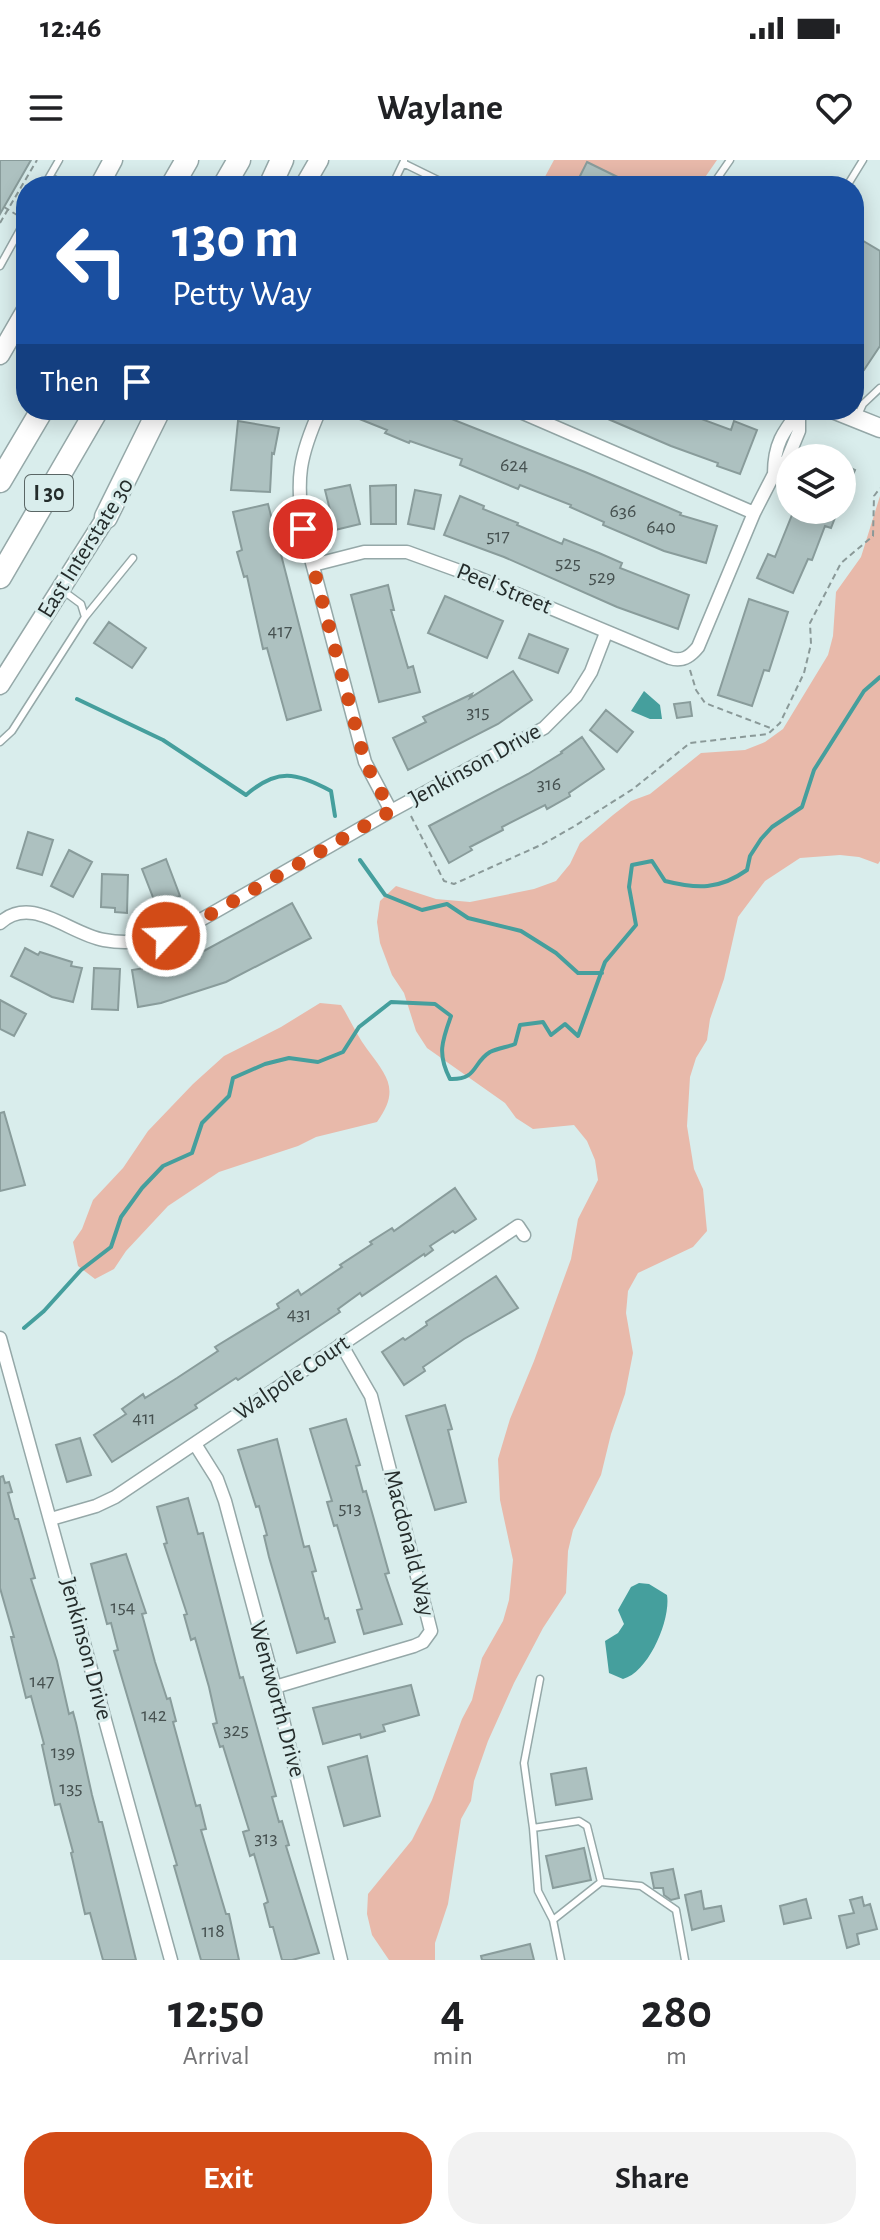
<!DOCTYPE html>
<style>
:root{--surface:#fff;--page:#f2f2f2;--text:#202124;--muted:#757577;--accent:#d24b17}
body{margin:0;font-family:"Alegreya Sans",sans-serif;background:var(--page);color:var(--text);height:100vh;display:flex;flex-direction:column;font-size:30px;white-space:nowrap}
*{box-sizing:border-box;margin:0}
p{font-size:26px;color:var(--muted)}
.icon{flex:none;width:44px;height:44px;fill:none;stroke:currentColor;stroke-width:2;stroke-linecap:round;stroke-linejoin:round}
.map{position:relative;height:1800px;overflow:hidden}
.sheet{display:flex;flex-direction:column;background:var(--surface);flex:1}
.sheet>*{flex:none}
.hud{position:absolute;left:16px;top:16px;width:848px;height:244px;border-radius:32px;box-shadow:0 4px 20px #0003;background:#1a4fa0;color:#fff;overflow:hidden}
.controls{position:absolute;left:776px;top:284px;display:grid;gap:16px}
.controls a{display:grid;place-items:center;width:80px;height:80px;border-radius:50%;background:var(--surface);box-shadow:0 4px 20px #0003;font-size:40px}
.pin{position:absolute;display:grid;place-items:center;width:68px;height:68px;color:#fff;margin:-34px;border:4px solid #fff;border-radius:50%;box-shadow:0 2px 8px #0007}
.me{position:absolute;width:88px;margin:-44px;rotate:65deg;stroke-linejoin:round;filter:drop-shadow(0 0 6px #0008)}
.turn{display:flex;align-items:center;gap:28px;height:168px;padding:0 24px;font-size:36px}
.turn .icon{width:104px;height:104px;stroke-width:2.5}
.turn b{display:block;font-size:56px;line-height:68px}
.then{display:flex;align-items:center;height:76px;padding:0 24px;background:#0003;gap:16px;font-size:30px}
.eta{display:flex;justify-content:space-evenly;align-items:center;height:136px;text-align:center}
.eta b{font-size:48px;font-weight:700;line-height:56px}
.cta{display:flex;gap:16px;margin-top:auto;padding:16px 24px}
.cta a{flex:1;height:92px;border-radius:32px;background:var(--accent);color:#fff;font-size:32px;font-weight:700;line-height:92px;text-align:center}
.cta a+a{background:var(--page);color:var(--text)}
.status{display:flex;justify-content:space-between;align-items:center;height:56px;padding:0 40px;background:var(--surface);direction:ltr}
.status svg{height:22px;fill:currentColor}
header{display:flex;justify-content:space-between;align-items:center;height:104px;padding:0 24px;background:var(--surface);font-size:36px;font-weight:700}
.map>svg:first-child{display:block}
.green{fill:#e8b9aa}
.water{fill:#459f9d}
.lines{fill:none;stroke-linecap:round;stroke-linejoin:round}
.stream{stroke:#459f9d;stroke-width:4}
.building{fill:#adc1c0;stroke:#899c9b;stroke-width:2}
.lane-casing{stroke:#95a8a8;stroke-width:9}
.street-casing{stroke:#95a8a8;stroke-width:15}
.secondary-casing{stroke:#95a8a8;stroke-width:21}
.highway-casing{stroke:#95a8a8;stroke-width:25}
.path{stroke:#8a9998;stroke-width:2;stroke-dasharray:6 4;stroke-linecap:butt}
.lane{stroke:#fff;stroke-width:6}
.street{stroke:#fff;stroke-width:12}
.secondary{stroke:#fff;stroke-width:18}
.highway{stroke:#fff;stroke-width:22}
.route{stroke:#d24b17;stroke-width:14;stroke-dasharray:0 25.2}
.labels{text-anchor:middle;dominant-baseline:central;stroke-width:6;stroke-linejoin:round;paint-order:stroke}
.number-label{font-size:20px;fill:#465150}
.shield{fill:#d9edec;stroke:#5a6665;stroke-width:2}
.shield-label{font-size:22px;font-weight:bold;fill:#242c2b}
.street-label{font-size:24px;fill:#242c2b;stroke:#d9edec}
</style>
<div class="status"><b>12:46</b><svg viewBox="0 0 49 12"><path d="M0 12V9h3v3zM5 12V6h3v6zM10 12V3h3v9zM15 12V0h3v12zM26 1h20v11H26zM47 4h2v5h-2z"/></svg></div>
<header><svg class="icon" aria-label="menu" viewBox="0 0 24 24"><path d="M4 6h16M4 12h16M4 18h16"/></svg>Waylane<svg class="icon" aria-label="heart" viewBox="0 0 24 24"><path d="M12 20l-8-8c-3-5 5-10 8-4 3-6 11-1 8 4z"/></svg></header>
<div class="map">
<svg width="880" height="1800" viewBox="0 0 880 1800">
<rect width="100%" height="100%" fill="#d9edec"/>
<path class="green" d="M554 0H717L699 26H540Z
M880 336V701L878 704 859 697 840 695 800 698 765 721 738 757 724 819 710 859 707 880 696 898 690 917 687 966 694 1009 703 1029 707 1071 693 1087 638 1113 628 1131 626 1153 633 1193 625 1234 611 1274 601 1315 573 1370 568 1391 566 1433 543 1468 514 1523 488 1581 474 1621 471 1641 461 1659 448 1744 435 1783V1800H389L372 1775 367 1754 368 1734 412 1680 432 1640 462 1559 472 1540 482 1498 503 1461 509 1440 513 1400 500 1340 498 1299 510 1259 534 1201 571 1099 578 1059 598 1020 595 1000 587 981 574 965 533 969 516 958 505 943 427 888 416 871 404 833 392 815 380 783 377 762 380 741 396 726 436 739 470 742 534 729 556 721 570 704 580 683 613 655 631 641 650 634 701 593 745 590 765 582 783 569 828 495 833 476 836 432 861 397Z
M320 843 341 845C350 859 357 876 367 889 388 917 400 930 377 962L316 977 298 986 219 1012 168 1046 126 1091 114 1109 95 1119 78 1106 73 1082 82 1069 93 1040 123 1008 148 971 193 924 224 896 281 867Z"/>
<path class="water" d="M644 531 660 545 662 559H650L631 551Z
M639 1423 649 1424 667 1435C671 1459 649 1512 623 1519L609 1513 605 1481 618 1473 624 1464 618 1450 631 1427Z"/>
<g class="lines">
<path class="stream" d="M77 539 163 580 246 635C277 608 296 612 331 631L335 656
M360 700 385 735 422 750 447 744 468 758 521 771 556 793 578 813H602
M24 1168 44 1151 81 1110 111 1087 121 1057 142 1028 163 1006 192 993 202 963 229 936 233 918 265 904 289 898 318 902 343 892 359 867 391 842 435 844 451 856C442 881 437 894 450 919 478 920 472 903 490 892 498 888 508 887 515 884L520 865 543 862 551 875 565 864 578 876 605 802 636 765 629 727 632 705 652 701 665 721C697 729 719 730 747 710L750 696 761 679 772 667 802 647 814 610 864 531 880 517"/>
</g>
<path class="building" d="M0 0H31L0 54Z
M587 2 636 26H575Z
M860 79 880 91V186L864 210 854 204V88Z
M337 250H429L585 312 681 353 680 355 717 366 706 403 664 391 603 365 604 362 570 347 571 345 520 325 518 329 460 305 462 299 410 281 409 283 385 273 387 270Z
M587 250H686L685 253 731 270 734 261 757 270 740 314 717 306 718 303 671 286Z
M238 261 279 268 274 294 272 293 270 332 231 330Z
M842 304 855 310 842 340Z
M350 325 360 364 335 370 325 330Z
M396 325V364H371L370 326Z
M415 330 441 335 434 369 408 364Z
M460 336 484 346 483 349 518 363 517 365 562 384 564 379 599 393 622 403 620 408 689 435 678 469 617 447 504 397 444 375Z
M268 344 321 550 287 560 267 488 263 489 247 416 244 417 237 392 242 390 233 352Z
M794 350H838L831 368 825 366 812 400 808 399 793 433 757 418 768 394 775 397Z
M388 425 394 450H391L408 508 413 506 420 532 379 542 351 435Z
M445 436 503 461 487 498 428 473Z
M749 439 788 452 769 511 764 510 752 546 718 535Z
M109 462 146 488 132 508 94 483Z
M529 474 568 489 558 513 519 498Z
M513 511 532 540 498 564 408 610 393 578 426 562 423 557 472 534 470 538Z
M690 542 692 556 677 558 674 544Z
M606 550 633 572 617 592 590 570Z
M582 577 604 609 569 633 570 636 547 649 545 645 502 667 503 670 470 687 472 690 449 703 429 666 528 614 562 593 561 592Z
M28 672 53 680 42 715 17 708Z
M69 690 92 702 73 737 51 726Z
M166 699 180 736 156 745 142 709Z
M102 714 128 715 127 753 115 752V748L101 747Z
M292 743 311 778 226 822 161 843 138 847 132 810 157 806 158 811 185 801 184 798 202 792Z
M25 788 38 795 40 792 72 802 71 806 82 808 73 842 52 837 11 816Z
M94 808 120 809 118 850 92 849Z
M0 840 26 854 14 876 0 869Z
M4 952 25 1025 0 1031V953Z
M455 1028 476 1059 455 1073 453 1071 430 1086 433 1090 425 1096 424 1094 362 1136 360 1133 338 1149 340 1152 238 1220 236 1218 195 1245 197 1248 112 1302 94 1275 126 1254 122 1249 143 1234 145 1238 177 1218 218 1191 215 1187 279 1148 277 1144 298 1130 301 1135 342 1107 340 1105 372 1084 370 1082 392 1068 394 1071Z
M496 1116 518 1148 464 1179 423 1207 425 1211 404 1225 382 1192 403 1178 405 1180 427 1165 426 1162Z
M445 1245 452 1269 448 1270 466 1342 435 1350 406 1256Z
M346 1259 360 1305 356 1306 363 1332 366 1331 389 1413 385 1414 402 1464 364 1474 357 1450 362 1449 337 1365 334 1366 327 1342 332 1341 310 1269Z
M80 1278 91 1315 67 1322 56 1285Z
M277 1279 304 1387 309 1386 316 1411 312 1412 325 1459 328 1458 335 1482 297 1493 269 1397 264 1376 267 1375 259 1346 256 1347 238 1290Z
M3 1316 5 1323 9 1322 12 1332 8 1333 15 1359H18L35 1418 31 1419 57 1501 69 1554 73 1552 76 1563 92 1635 99 1662H102L136 1800H103L90 1753 85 1754 71 1693 73 1692 60 1644 55 1645 42 1585 44 1584 31 1536 26 1538 11 1477H14L0 1428V1317Z
M188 1338 198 1374 203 1373 240 1518 243 1517 276 1636 272 1637 279 1662 282 1661 289 1685 286 1686 319 1793 292 1800H282L273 1767H270L264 1744 268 1742 254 1694 250 1696 243 1672 249 1670 223 1586 220 1587 213 1564 217 1563 209 1527 195 1478 191 1480 184 1455 187 1454 164 1384 167 1383 157 1347Z
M126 1394 146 1453 142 1454 155 1502 167 1539 170 1538 176 1561 173 1562 196 1646 200 1645 206 1669 201 1670 226 1754H229L239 1800H201L174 1706 177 1705 114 1491 118 1490 111 1463 107 1464 91 1404Z
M411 1525 419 1555 383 1565 385 1571 361 1578 360 1574 323 1584 313 1548Z
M367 1596 380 1656 344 1666 328 1607Z
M586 1608 592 1639 556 1645 551 1614Z
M584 1688 591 1720 553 1728 546 1696Z
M673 1709 679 1738 671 1740 664 1735 663 1728H654L651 1713Z
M701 1731 704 1749 721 1746 724 1761 692 1770 685 1735Z
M862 1737 864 1746 870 1744 877 1769 857 1774 859 1784 847 1788 839 1756 854 1753 850 1740Z
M806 1739 811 1758 784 1764 780 1746Z
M530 1784 534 1800H482L481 1796Z"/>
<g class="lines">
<g class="lane-casing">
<path id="lane" d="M403 3 450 26
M50 17 66 26
M44 26 59 0
M392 26 404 1
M712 26 730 0
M847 26 863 0
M0 106 26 59
M858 255 863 244 880 228
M85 457 133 398
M0 582 12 571 85 457 81 444 62 430
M533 1668 524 1603 540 1519
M553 1760 601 1722
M561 1800 553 1760 538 1731 533 1668 579 1661 587 1666 601 1722 641 1726 676 1750 685 1800"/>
</g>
<g class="street-casing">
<path id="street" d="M320 250C299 297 296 318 303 369L365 602 391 651
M516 250 754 353
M774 314C774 284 783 272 800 250
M313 405 364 392H407L476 417 670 498C682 502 690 497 698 487L754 353 774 314 787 300 799 271V253
M0 763C32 734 69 774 104 780 135 786 162 778 190 766L391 651 544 568 576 536 591 512 606 473
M0 1178 171 1800
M195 1284 217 1319 225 1341 275 1527 341 1800
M51 1359 96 1346 115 1337 518 1066 524 1075
M275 1527 414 1486 423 1482 431 1471 371 1236 341 1184"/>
</g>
<g class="secondary-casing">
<path id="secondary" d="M99 26 113 0
M304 26 319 0
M0 195 26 150
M835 250 880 268
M0 525 112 348"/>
</g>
<g class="highway-casing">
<path id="highway" d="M172 26 187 0
M224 26 239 0
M270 26 282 0
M0 321 42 250
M106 357 159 250
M0 417 97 250"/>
</g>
<path class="path" d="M4 47 17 55
M0 63 37 0
M690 510 696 530 705 543 773 569
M411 656 444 721 454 724 543 684 573 667 633 629 690 583 768 574 780 563 804 513 811 484 810 463 841 403 873 376 874 336 880 328"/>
<use href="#lane" class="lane"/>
<use href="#street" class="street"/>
<use href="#secondary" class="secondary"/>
<use href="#highway" class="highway"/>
</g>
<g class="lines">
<path class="route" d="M166 776 190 766 391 651 365 602 303 369"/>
</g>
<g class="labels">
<g class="number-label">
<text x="514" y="305">624</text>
<text x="623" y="351">636</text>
<text x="661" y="367">640</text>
<text x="498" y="376">517</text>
<text x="568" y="403">525</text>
<text x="602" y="417">529</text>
<text x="280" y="471">417</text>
<text x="478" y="552">315</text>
<text x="549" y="624">316</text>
<text x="299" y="1154">431</text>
<text x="144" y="1258">411</text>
<text x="350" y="1348">513</text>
<text x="123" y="1447">154</text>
<text x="42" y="1521">147</text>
<text x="154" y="1555">142</text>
<text x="236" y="1570">325</text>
<text x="63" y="1592">139</text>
<text x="71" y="1628">135</text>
<text x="266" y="1678">313</text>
<text x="213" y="1771">118</text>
</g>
<rect class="shield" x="25" y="315" width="48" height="36" rx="6"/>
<g class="shield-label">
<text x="49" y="333">I 30</text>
</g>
<g class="street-label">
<text transform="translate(86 388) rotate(-58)">East Interstate 30</text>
<text transform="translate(504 429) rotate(22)">Peel Street</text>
<text transform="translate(475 605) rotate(-29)">Jenkinson Drive</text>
<text transform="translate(292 1218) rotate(-34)">Walpole Court</text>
<text transform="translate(409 1383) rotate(76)">Macdonald Way</text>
<text transform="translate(86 1489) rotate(75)">Jenkinson Drive</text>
<text transform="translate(277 1539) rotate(75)">Wentworth Drive</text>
</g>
</g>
</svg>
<div class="controls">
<a><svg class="icon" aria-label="layers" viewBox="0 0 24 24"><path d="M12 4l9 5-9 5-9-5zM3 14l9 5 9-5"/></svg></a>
</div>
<div class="pin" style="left:303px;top:369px;background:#d93025"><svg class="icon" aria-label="arrive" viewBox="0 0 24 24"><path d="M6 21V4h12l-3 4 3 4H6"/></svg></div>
<svg class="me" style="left:166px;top:776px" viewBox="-20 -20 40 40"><circle r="17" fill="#d24b17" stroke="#fff" stroke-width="3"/><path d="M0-11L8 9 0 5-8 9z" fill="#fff"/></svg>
<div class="hud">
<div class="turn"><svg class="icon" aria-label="left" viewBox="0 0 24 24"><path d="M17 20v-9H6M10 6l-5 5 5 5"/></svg><div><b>130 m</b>Petty Way</div></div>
<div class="then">Then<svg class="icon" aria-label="arrive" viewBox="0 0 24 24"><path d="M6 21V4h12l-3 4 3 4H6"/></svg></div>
</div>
</div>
<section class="sheet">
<div class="eta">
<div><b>12:50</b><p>Arrival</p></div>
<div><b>4</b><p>min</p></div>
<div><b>280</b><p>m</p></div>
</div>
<div class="cta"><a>Exit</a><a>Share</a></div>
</section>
